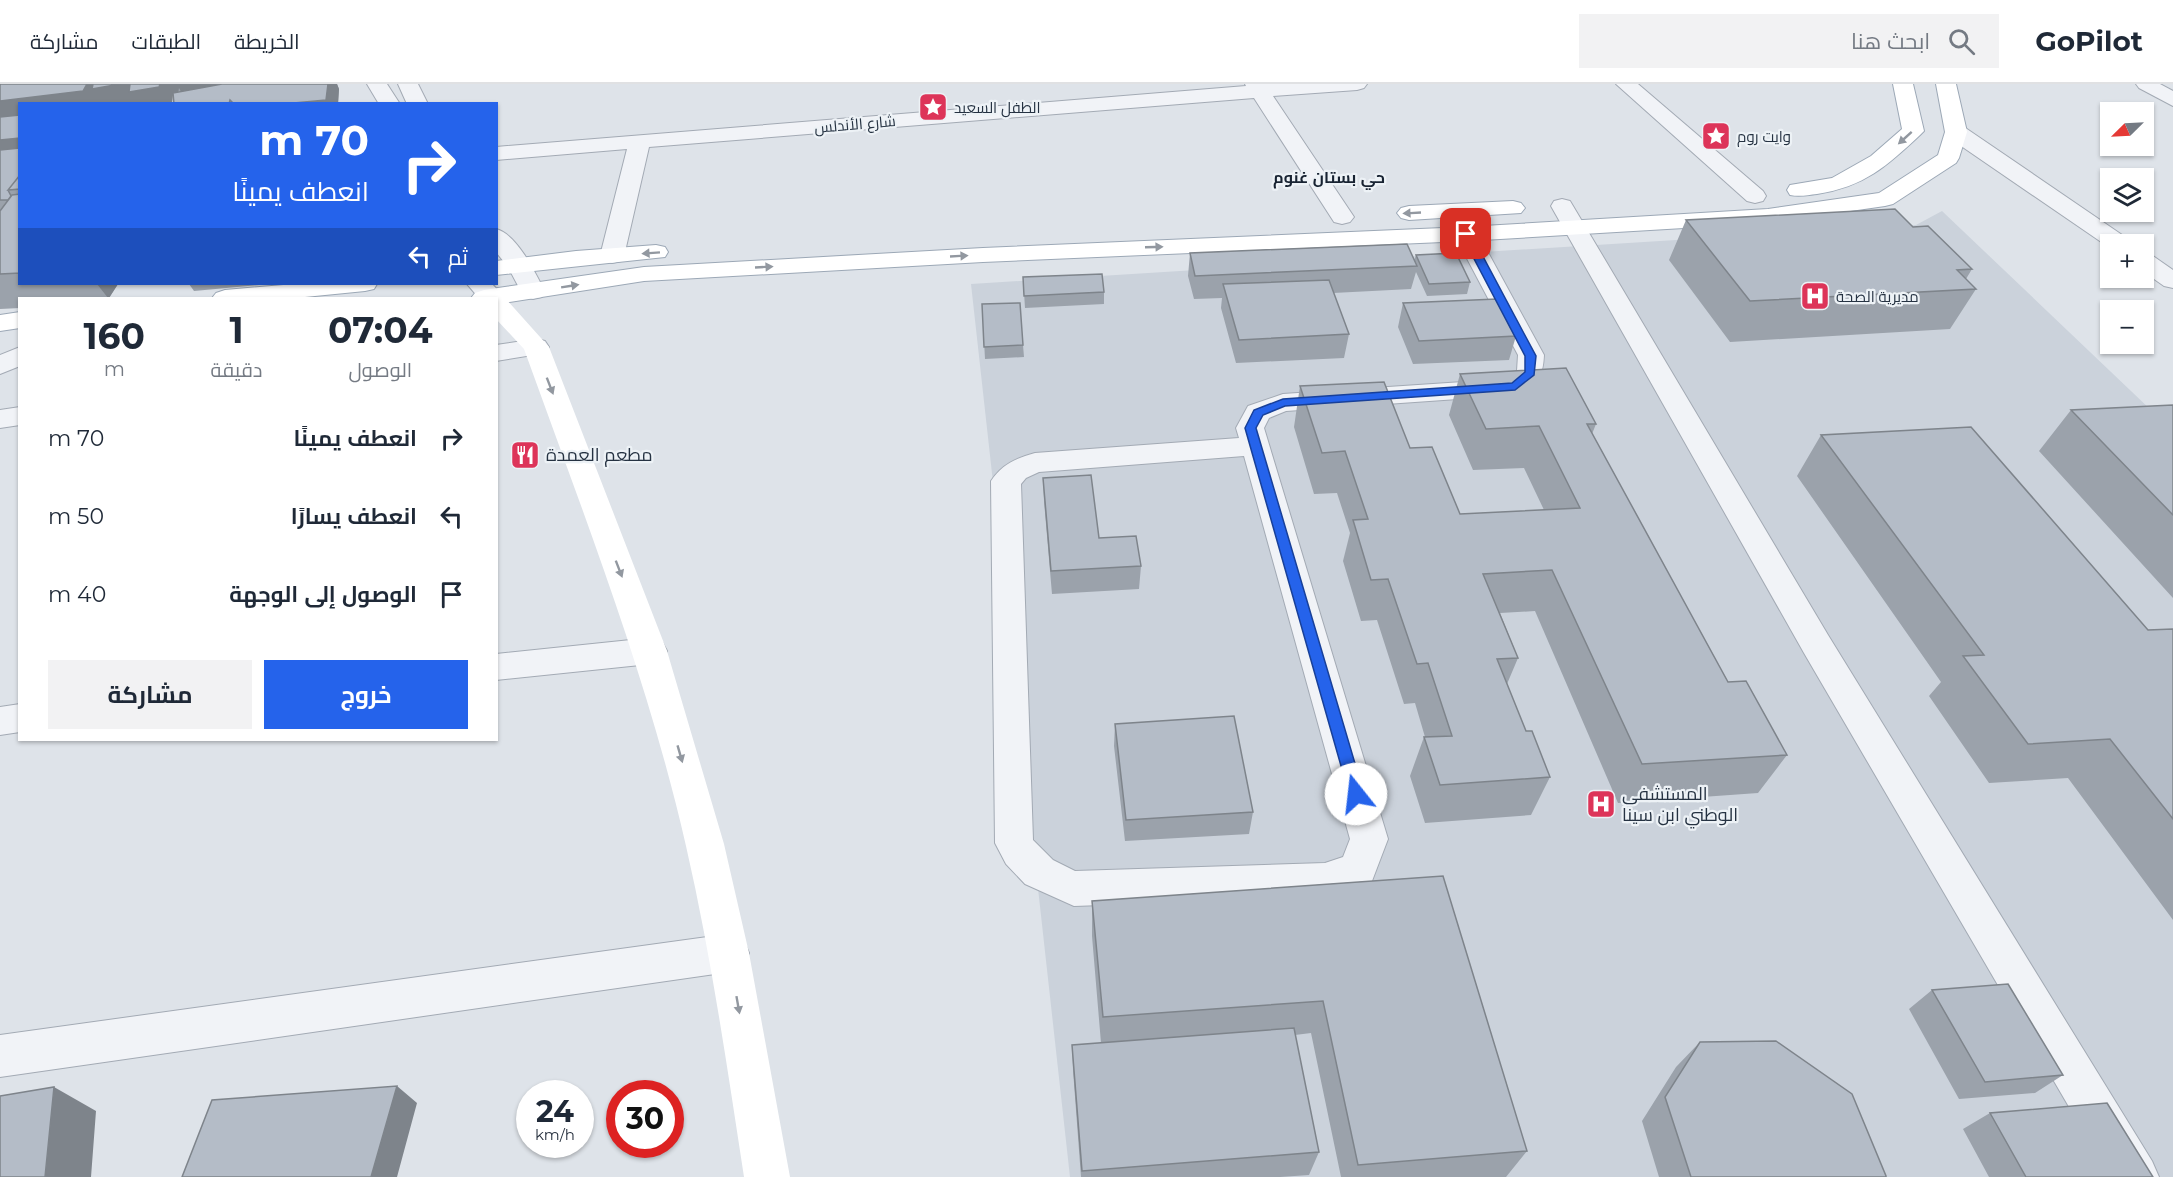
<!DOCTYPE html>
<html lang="ar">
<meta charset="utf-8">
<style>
:root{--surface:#fff;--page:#f2f2f3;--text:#1f2937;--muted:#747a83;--line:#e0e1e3;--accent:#2563eb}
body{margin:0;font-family:Montserrat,Cairo,sans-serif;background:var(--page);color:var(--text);direction:rtl;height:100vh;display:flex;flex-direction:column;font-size:22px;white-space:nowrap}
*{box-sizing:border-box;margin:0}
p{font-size:20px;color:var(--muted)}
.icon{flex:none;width:33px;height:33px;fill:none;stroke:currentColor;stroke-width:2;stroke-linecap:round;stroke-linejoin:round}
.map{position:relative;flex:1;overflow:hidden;direction:ltr}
.panel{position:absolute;left:18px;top:213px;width:480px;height:444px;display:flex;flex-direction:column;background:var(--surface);border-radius:0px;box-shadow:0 2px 4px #0004;direction:rtl}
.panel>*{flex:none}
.hud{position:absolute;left:18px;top:18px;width:480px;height:183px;border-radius:0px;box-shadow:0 2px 4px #0004;direction:rtl;background:#2563eb;color:#fff;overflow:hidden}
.needle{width:39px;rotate:246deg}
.fabs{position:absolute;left:2100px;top:18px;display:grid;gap:12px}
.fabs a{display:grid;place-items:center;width:54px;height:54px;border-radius:0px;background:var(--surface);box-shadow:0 2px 4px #0004;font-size:30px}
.speed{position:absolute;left:516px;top:996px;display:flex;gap:12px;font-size:30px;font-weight:700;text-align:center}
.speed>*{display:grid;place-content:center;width:78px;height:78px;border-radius:50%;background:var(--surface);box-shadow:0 2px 4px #0004;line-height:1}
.speed small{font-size:15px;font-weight:400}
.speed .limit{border:9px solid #d22;background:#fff;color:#111}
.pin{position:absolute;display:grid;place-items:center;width:51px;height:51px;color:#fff;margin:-26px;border-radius:12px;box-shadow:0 3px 9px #0006}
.me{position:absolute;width:66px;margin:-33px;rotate:344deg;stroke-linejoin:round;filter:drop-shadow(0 0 4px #0008)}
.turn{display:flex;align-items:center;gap:21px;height:126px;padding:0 30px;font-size:27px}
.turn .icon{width:78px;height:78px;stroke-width:2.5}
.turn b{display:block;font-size:42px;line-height:51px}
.then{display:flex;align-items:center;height:57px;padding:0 30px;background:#0003;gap:12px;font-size:22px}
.eta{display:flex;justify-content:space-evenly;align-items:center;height:102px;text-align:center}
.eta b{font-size:36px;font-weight:700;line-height:42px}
.button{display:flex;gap:12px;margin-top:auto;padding:12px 30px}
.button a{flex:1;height:69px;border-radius:0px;background:var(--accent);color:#fff;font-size:24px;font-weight:700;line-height:69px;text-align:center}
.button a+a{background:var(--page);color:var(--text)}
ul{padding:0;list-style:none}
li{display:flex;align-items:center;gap:18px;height:78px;padding:0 30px}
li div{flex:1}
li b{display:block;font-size:22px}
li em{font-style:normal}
header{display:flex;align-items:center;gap:36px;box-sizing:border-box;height:84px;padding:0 30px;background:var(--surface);border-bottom:2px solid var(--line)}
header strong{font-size:28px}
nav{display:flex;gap:33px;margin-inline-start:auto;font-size:21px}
.search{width:420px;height:54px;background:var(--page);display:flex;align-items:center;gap:15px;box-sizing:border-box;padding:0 21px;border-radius:0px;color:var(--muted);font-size:22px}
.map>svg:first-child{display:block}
.built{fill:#cbd2db}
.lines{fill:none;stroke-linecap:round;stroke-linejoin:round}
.street-casing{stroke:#a3aab4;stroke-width:2}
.primary-casing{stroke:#9ca8b6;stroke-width:2}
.street{fill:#f1f3f7;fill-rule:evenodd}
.secondary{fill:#fff;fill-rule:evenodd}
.primary{fill:#fff;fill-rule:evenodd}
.wall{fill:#9ba2ab}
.shaded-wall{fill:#7e848b}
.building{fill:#b4bcc7;stroke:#7e848b;stroke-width:1.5}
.oneway{fill:#9298a0}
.route{fill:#2563eb;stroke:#184099;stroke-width:1.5}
.labels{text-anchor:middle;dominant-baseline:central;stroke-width:4.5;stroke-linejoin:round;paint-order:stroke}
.far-poi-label{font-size:15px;fill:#253242;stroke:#edf2f6;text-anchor:start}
.far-street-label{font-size:15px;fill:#253242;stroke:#edf2f6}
.far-neighbourhood-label{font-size:16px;font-weight:bold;fill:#182332;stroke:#edf2f6}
.poi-label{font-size:18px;fill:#253242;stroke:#edf2f6;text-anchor:start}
</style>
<header>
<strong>GoPilot</strong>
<div class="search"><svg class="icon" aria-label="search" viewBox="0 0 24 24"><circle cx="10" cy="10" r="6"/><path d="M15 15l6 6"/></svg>ابحث هنا</div>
<nav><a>الخريطة</a><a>الطبقات</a><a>مشاركة</a></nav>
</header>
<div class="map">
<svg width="2173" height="1093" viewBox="0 0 2173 1093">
<rect width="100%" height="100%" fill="#dee3e9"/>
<path class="built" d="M1942 127 2173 347V1093H1070L971 200 1916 141Z"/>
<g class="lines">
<g class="street-casing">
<path id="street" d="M367 0H387L400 20H379Z
M398 0H418L428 20H407Z
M1245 0H1367L1364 4 1357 6 1273 12 1354 133 1350 138 1342 140 1334 138 1254 14 649 63 624 172 621 177 612 179 603 177 600 172 627 65 496 76V63L1246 2Z
M1616 0H1638L1763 107 1766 112 1763 117 1755 119 1747 117Z
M2136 0H2160L2173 7V22L2139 4Z
M1956 42 1964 43 2128 155 2132 160H2110V164L1948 53 1945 48 1948 43Z
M1562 115 1570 117 1573 122 1828 551 2152 1077 2159 1093H2110L1804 569 1551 122 1554 117Z
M1466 143 1474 145 1478 150 1544 271C1543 292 1537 306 1515 311L1286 327 1269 334 1264 344 1388 755 1372 797 1325 813 1074 822 1025 800 1006 780 995 759 991 397C1002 380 1017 374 1035 369L1239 354 1236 344 1248 322 1283 310 1508 295 1517 287 1518 271 1454 150 1458 145ZM1244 372 1350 755 1343 773 1325 779 1075 787 1053 776 1033 756 1021 400 1026 394 1039 388Z
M496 145C517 150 536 190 545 208L542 213 533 215 524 213 508 183 496 168Z
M2144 170 2153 172 2173 186V204L2164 202 2144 188Z
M467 200H492L505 214 501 219 496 220V214H479Z
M536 255 545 257 549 263 545 269 496 277V261Z
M20 263V282L0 290V271Z
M20 323V341L0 344V326Z
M650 554 662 558 667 567 662 576 650 580 496 596V570Z
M20 620V648L0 651V623Z
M729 850 743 856 749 869 743 882 729 888 0 993V951Z"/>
</g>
<g class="primary-casing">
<path id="primary" d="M1893 0H1913L1924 47 1920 51C1887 82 1864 103 1817 110 1808 111 1800 113 1790 111L1787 106 1790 101 1832 94 1871 72 1902 45Z
M1936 0H1956L1967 48 1959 74 1956 79 1893 120 1885 122 1768 139 1466 157 983 178 644 197 496 220V214H471L475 209 484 206 644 183 983 164 1466 143 1768 125 1879 109 1938 71 1945 48Z
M1513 117 1521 119 1525 124 1521 129 1409 136 1401 134 1397 129 1401 124 1409 122Z
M656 161 665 163 668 168 665 173 496 191V177L576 167Z
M295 200H377L374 205 365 207 295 214H212L216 209 225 206Z
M20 228V244L0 247V231Z"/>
</g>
<use href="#street" class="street"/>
<path class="secondary" d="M496 211 505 214 549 263 667 567 724 760 749 869 790 1093H744C727 982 711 871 686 762 647 591 583 429 524 265L496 235V214H486Z"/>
<use href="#primary" class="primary"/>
</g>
<path class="wall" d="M0 0H337L339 5 338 20H174L173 11 20 20V200H118L109 214H20V224L0 225Z
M1686 136 1913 143 1972 185 1966 195 1976 205 1950 245 1730 258 1669 176Z
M1190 169 1414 177 1416 171 1470 198 1467 210 1427 212 1416 188 1411 205 1333 209 1349 250 1344 274 1236 279 1221 224 1222 214 1194 215 1188 192Z
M1023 193 1104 208V220L1025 224Z
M189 200H259V201L194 207Z
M1403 219 1516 252 1509 276 1413 280 1398 243Z
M982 220 1023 261 1024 273 985 275Z
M1460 290 1596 340 1592 350 1728 598 1787 671 1758 709 1618 719 1535 527 1500 529 1518 574 1507 600 1526 647 1550 693 1531 731 1425 739 1410 692 1424 653H1425L1415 619 1404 620 1377 536 1361 537 1343 477 1350 449 1337 409 1314 410 1294 343 1300 302 1410 364 1460 430 1544 426 1524 384 1473 386 1449 331Z
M2173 321V514L2039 367 2071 326Z
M1821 351 2148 546 2173 545V836L2068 694 1989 699 1929 612 1941 598 1797 392Z
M1043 394 1099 454 1141 482 1139 505 1052 510 1044 417Z
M1115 640 1253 728 1249 750 1125 757 1114 662Z
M1443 792 1527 1067 1506 1093H1341L1311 949 1295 951 1319 1068 1309 1091 1280 1093H1081L1073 986 1072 961 1101 959 1092 852V817Z
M1932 906 2063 991 2035 1009 1959 1015 1909 925Z
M1700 958 1886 1093H1659L1642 1037 1676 983Z
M1990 1029 2153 1093H1989L1963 1045Z"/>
<path class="shaded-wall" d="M87 0H261L259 11 187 19 179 4 178 10 173 11 172 20H20V38L0 41V17Z
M328 0H337L339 5 338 20H283Z
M20 54V78L0 80V56Z
M97 200H118L109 214H108Z
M397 1002 417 1019 397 1093H371Z
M54 1003 96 1027 91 1093H45Z"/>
<path class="building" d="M0 0H87L83 7 0 17Z
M93 0H120L92 5Z
M130 0H160L159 3 129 8Z
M222 0H328L326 16 283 20H234L230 16 229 20H174L173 9Z
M20 31V54L0 56V33Z
M20 64V91L8 106 11 112 8 116H0V66Z
M20 91V105L8 106Z
M20 110V189L0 190V127L12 111Z
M1895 125 1913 143 1928 142 1972 185 1957 186 1976 205 1750 217 1686 136Z
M1407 160 1417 182 1195 192 1190 169Z
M1456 169 1470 198 1429 200 1416 171Z
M1102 190 1104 208 1024 212 1023 193Z
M1329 196 1349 250 1239 256 1223 200Z
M1497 215 1516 252 1419 257 1403 219Z
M1020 219 1023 261 984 263 982 220Z
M1566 284 1596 340H1587L1728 598 1746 597 1787 671 1642 680 1552 486 1483 490 1518 574 1497 575 1526 647H1532L1550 693 1440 701 1424 653 1452 652 1428 579 1417 580 1388 495 1371 496 1353 436 1368 435 1345 367 1322 369 1300 302 1384 298 1410 364 1432 363 1460 430 1580 424 1539 342 1486 345 1460 290Z
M2173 321V431L2071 326Z
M1971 343 2148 546 2173 545V735L2110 655 2028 660 1963 572 1984 571 1821 351Z
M1091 391 1099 454 1136 452 1141 482 1051 487 1043 394Z
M1234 632 1253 728 1126 736 1115 640Z
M1443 792 1527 1067 1358 1081 1323 917 1103 933 1092 817Z
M2008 900 2063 991 1985 998 1932 906Z
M1294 944 1319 1068 1082 1087 1072 961Z
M1776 957 1852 1010 1886 1092V1093H1691L1665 1013 1700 958Z
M397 1002 371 1093H182L212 1016Z
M54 1003 45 1093H0V1012Z
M2107 1019 2153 1093H2026L1990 1029Z"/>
<defs><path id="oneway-solid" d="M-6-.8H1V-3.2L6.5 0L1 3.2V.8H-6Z" transform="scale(1.5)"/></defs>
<g class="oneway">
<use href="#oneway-solid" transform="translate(1905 54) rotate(138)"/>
<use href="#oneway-solid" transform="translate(1412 129) rotate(177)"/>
<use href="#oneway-solid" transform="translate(1154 163) rotate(-2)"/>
<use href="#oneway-solid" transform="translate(651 169) rotate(176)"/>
<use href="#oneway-solid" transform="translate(959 172) rotate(-3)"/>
<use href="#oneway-solid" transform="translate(764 183) rotate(-3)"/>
<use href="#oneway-solid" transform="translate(570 202) rotate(-9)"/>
<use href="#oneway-solid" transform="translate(550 302) rotate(69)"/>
<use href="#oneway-solid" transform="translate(619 485) rotate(69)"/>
<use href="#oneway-solid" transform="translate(680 670) rotate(74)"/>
<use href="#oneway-solid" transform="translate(738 921) rotate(80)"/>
</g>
<path class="route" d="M1466 147 1471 150 1536 272 1534 291 1515 306 1285 322 1263 331 1256 344 1364 710 1362 714 1356 716 1351 714 1349 710 1245 344 1254 326 1283 315 1512 299 1525 288V272L1461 150Z"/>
<defs>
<g id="sight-square" transform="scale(1.5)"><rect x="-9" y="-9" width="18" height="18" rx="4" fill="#dd3459" stroke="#edf2f6"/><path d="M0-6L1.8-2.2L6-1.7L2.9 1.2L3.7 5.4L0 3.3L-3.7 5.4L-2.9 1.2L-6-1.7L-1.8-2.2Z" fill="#fff"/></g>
<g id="hospital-square" transform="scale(1.5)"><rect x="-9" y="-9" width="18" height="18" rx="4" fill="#dd3459" stroke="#edf2f6"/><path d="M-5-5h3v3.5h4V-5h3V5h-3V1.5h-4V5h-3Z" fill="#fff"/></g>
<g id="restaurant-square" transform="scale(1.5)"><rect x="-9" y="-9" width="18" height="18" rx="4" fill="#dd3459" stroke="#edf2f6"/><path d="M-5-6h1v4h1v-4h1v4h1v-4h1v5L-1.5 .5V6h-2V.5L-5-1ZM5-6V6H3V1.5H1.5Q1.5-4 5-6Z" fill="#fff"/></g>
</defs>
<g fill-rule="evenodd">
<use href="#sight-square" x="933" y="23"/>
<use href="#sight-square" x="1716" y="52"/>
<use href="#hospital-square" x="1815" y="212"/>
<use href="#restaurant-square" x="525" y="371"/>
<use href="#hospital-square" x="1601" y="720"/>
</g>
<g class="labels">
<g class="far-poi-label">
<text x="954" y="23">الطفل السعيد</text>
<text x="1737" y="52">وايت روم</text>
<text x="1836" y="212">مديرية الصحة</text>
</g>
<g class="far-street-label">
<text transform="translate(855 40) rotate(-5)">شارع الأندلس</text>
</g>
<g class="far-neighbourhood-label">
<text x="1329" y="93">حي بستان غنوم</text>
</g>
<g class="poi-label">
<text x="546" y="371">مطعم العمدة</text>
<text x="1622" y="710">المستشفى<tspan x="1622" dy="21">الوطني ابن سينا</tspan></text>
</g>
</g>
</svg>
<div class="fabs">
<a><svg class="needle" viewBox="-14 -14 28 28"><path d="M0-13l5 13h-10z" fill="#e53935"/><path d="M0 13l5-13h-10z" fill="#747a83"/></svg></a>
<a><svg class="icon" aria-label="layers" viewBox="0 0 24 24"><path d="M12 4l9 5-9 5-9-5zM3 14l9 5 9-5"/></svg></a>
<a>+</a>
<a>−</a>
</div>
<div class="speed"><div>24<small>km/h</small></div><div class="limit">30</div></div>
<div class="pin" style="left:1466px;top:150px;background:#d93025"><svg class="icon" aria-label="arrive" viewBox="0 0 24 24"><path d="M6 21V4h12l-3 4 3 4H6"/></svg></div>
<svg class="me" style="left:1356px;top:710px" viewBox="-20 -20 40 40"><circle r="19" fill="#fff"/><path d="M0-13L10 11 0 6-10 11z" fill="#2563eb"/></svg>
<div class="hud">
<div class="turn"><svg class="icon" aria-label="right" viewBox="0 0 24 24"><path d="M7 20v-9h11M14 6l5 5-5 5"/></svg><div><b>70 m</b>انعطف يمينًا</div></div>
<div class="then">ثم<svg class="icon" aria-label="left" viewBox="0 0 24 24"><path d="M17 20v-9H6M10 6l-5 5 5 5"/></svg></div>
</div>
<section class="panel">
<div class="eta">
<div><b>07:04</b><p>الوصول</p></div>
<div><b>1</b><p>دقيقة</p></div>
<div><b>160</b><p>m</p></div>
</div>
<ul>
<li><svg class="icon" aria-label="right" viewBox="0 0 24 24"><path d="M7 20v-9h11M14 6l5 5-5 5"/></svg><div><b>انعطف يمينًا</b></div><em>70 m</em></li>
<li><svg class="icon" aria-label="left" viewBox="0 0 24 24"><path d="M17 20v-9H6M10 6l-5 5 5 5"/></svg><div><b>انعطف يسارًا</b></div><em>50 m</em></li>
<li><svg class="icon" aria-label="arrive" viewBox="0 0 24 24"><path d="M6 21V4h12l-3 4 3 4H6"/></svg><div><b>الوصول إلى الوجهة</b></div><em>40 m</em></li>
</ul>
<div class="button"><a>خروج</a><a>مشاركة</a></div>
</section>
</div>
